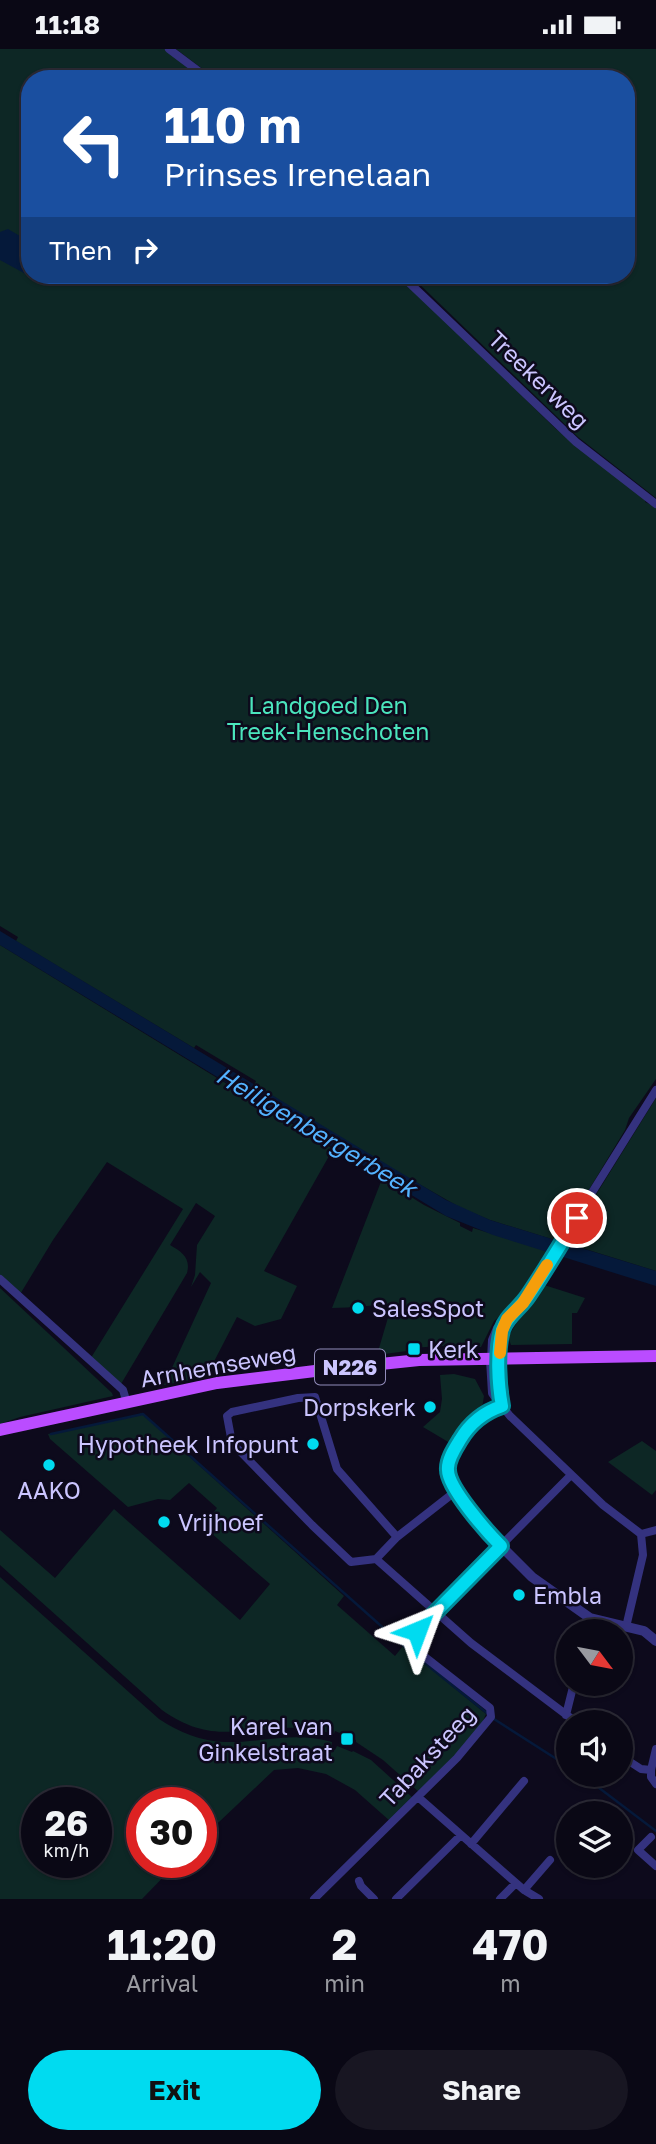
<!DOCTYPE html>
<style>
:root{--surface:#0a0815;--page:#181622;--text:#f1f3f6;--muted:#999aa0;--line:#2a2934;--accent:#00dbf0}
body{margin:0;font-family:"Golos Text",sans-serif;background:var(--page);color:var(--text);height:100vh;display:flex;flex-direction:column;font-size:26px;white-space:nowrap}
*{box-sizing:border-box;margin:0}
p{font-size:23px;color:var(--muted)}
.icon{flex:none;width:38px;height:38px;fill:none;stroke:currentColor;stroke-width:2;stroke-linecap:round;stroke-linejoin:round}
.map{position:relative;height:1850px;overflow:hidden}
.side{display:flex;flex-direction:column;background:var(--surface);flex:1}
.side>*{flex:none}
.guide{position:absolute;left:21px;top:21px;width:614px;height:214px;border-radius:28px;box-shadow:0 2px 5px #0004,0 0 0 2px var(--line);background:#1a4fa0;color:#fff;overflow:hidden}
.needle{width:46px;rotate:122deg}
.tools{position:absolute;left:556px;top:1570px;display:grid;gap:14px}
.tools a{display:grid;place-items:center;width:77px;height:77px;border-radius:50%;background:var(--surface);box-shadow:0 2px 5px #0004,0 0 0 2px var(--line);font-size:35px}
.speed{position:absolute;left:21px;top:1738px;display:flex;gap:14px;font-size:35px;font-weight:700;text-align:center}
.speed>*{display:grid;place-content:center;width:91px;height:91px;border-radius:50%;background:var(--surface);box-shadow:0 2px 5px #0004,0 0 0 2px var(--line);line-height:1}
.speed small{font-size:18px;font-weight:400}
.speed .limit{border:10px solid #d22;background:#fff;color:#111}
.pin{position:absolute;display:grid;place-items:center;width:60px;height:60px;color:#fff;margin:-30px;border:4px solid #fff;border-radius:50%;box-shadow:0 2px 7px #0007}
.me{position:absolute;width:77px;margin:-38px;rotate:44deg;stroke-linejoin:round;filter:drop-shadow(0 0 5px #0008)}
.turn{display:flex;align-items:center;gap:24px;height:147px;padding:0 28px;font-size:32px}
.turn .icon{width:91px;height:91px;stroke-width:2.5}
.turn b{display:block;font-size:49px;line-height:60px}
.then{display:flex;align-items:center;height:66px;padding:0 28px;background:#0003;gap:14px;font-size:26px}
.eta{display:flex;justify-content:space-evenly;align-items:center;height:119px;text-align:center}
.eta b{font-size:42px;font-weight:700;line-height:49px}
.primary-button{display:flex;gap:14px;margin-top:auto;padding:14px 28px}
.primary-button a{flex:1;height:80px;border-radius:42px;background:var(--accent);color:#111;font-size:28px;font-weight:700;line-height:80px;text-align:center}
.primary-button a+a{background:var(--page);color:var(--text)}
.status{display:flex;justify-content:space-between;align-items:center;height:49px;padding:0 35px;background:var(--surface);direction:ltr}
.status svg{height:19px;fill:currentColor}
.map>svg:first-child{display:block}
.green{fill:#0d2725;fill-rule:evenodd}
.water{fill:#05193a}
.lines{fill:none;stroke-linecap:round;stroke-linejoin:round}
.stream{stroke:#05193a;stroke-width:2.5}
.minor{stroke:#34327f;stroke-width:8}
.tertiary{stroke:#34327f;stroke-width:10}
.primary{stroke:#ba4cff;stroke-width:12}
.route-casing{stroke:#008e9c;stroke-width:18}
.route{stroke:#00dbf0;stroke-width:12}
.slow{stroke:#f59e0b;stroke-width:12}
.poi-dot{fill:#00dbf0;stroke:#0d0a1c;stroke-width:2.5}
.labels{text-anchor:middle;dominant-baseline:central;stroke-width:5;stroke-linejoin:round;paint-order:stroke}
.shield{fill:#0d0a1c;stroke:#928dbb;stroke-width:2}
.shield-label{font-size:21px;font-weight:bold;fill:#cbc5ff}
.street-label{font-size:23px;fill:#cbc5ff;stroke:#0d0a1c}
.park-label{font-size:23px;fill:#4be5bd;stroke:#0d0a1c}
.poi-label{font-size:23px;fill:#cbc5ff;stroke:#0d0a1c;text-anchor:start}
.water-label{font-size:24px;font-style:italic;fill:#53b2ff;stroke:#0d0a1c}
</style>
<div class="status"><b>11:18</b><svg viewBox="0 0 49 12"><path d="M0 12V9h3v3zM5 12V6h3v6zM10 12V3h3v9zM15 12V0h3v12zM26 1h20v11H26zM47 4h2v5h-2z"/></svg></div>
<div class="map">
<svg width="656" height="1850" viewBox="0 0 656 1850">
<rect width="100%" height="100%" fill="#0d0a1c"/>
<path class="green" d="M0 0H165L204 30H30V226H398L556 380 646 451 645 453 656 458V1030L629 1069 625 1081 558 1192 490 1171 461 1159 405 1127 254 1036 256 1032 196 996 194 999 16 892 18 888 0 877Z
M176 0H656V449L578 388 410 226H626V30H216Z
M0 896 333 1100 264 1222 297 1237 281 1270 255 1277 237 1268 206 1328 164 1336 211 1234 200 1223 191 1238 195 1226 197 1196 215 1167 196 1154 170 1196C182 1203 191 1209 187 1224L118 1340 89 1312 183 1160 107 1113 53 1191 19 1247 0 1230Z
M656 1049V1222L566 1194Z
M382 1130 424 1156 460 1174V1177L472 1183 473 1179 551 1203 525 1240H523L511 1257 494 1272 481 1298H463L461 1296 409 1299 407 1302 377 1306 392 1255C372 1256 352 1259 332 1259Z
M541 1235 585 1249 577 1264H572V1295L511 1296 508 1288Z
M0 1239 112 1344 113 1347 20 1368 0 1375Z
M454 1325 475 1330 484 1347 482 1359 450 1394 423 1378 440 1363 442 1350 440 1326Z
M141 1364 344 1547 337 1556 395 1607 403 1597 486 1665 478 1683 419 1743 383 1711 356 1693V1691L335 1682 334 1685C318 1681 302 1678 285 1679 234 1681 207 1693 162 1661L0 1516V1481L55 1529 114 1460 240 1571 270 1535 203 1477 217 1459 189 1434 170 1451 158 1450 128 1458 50 1390 48 1385 137 1367Z
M642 1392 656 1402V1441L652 1446 608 1413Z
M0 1528 159 1670C179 1683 200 1692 224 1693 263 1694 292 1682 332 1693L331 1700 335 1701 337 1697 352 1703 353 1702 371 1711 413 1749 390 1772 355 1741 326 1725 298 1719 274 1721 201 1790V1754H142V1813H178L142 1850H0ZM37 1754H96V1813H37Z"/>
<path class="water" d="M8 180 25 190 30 186V226H41L33 229 0 211V183Z
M0 882 446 1151 490 1171 656 1222V1237L493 1186 446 1167 0 896Z"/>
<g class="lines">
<path class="stream" d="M51 1385 143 1365 407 1600
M411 1603 487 1664
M494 1670 569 1718
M582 1726 656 1782"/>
<path class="minor" d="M169 0 209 30
M401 226 576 393 656 455
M0 1230 123 1341 127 1354
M500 1310 501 1289 506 1273
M491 1311 492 1291 497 1279 517 1262 528 1246 656 1041
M502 1357 510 1367 603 1456 641 1485
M641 1485 656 1481
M397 1488 337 1420 315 1348 298 1349 232 1363 227 1367 232 1394 312 1476 351 1513 376 1510 471 1594 576 1673
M376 1510 397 1488 456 1442
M626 1578 643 1506 641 1485
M587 1582 590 1569
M566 1666 574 1634
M621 1707 641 1720 651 1721V1728L656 1735
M651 1721 656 1700
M418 1748 524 1841 539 1850
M651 1788 638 1801 656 1817
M471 1795 524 1732
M359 1832 361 1837 374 1850
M524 1841 550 1811
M314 1850 457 1709 491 1668 490 1659 416 1601C408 1586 423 1576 432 1566L571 1426
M396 1850 461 1786
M500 1850 516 1834"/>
<path class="tertiary" d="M500 1310 499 1341 501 1350
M491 1311 493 1344 502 1357
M502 1357 479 1369 462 1387 453 1403 447 1419 453 1438 490 1486 532 1528 590 1569 644 1582 656 1592"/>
<path class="primary" d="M0 1381 217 1334 323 1321 419 1311 656 1307"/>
</g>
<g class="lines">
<g class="route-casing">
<path id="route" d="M417 1582 501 1497C487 1483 448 1439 448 1421 447 1411 455 1399 460 1391 470 1374 484 1363 502 1357 498 1336 496 1302 502 1281 506 1268 520 1259 528 1247 545 1222 561 1195 577 1169"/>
</g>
<use href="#route" class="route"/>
<path class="slow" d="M500 1304 502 1282 507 1270 523 1254 547 1216"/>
</g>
<g class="poi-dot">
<circle cx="358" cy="1259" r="7"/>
<rect x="407" y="1293" width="14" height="14" rx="3.5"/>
<circle cx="430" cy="1358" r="7"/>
<circle cx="313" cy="1395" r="7"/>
<circle cx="49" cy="1416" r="7"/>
<circle cx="164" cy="1473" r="7"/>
<circle cx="519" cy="1546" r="7"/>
<rect x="340" y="1683" width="14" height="14" rx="3.5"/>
</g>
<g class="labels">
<rect class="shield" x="315" y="1300.5" width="70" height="35" rx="5"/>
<g class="shield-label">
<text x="350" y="1318">N226</text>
</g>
<g class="street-label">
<text transform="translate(539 330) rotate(44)">Treekerweg</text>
<text transform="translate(218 1316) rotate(-10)">Arnhemseweg</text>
<text transform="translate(427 1707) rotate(-47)">Tabaksteeg</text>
</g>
<g class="park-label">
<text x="328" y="656">Landgoed Den<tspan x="328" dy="26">Treek-Henschoten</tspan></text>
</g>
<g class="poi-label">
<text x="372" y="1259">SalesSpot</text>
<text x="428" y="1300">Kerk</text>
<text x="416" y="1358" text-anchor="end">Dorpskerk</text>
<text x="299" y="1395" text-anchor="end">Hypotheek Infopunt</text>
<text x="49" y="1441" text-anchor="middle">AAKO</text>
<text x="178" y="1473">Vrijhoef</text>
<text x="533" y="1546">Embla</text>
<text x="333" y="1677" text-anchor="end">Karel van<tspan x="333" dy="26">Ginkelstraat</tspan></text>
</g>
<g class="water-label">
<text transform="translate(317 1082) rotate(31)">Heiligenbergerbeek</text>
</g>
</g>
</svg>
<div class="tools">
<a><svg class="needle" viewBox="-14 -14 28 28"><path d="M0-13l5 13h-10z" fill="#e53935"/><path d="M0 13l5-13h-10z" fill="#999aa0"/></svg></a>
<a><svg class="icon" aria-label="sound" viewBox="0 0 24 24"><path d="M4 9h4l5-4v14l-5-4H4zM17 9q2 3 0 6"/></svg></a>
<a><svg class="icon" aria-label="layers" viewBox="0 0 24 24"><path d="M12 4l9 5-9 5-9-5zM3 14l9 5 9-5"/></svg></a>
</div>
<div class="speed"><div>26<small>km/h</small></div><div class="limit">30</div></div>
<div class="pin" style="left:577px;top:1169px;background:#d93025"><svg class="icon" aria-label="arrive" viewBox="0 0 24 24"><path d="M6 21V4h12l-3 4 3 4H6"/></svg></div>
<svg class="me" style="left:417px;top:1582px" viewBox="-20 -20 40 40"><path d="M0-17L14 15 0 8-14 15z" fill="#00dbf0" stroke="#fff" stroke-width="4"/></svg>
<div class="guide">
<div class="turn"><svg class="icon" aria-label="left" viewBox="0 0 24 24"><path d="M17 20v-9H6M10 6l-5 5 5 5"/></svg><div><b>110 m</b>Prinses Irenelaan</div></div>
<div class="then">Then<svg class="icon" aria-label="right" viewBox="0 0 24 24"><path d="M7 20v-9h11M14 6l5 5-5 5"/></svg></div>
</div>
</div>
<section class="side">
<div class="eta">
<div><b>11:20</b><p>Arrival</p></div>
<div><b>2</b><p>min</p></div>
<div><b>470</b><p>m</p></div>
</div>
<div class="primary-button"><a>Exit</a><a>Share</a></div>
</section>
